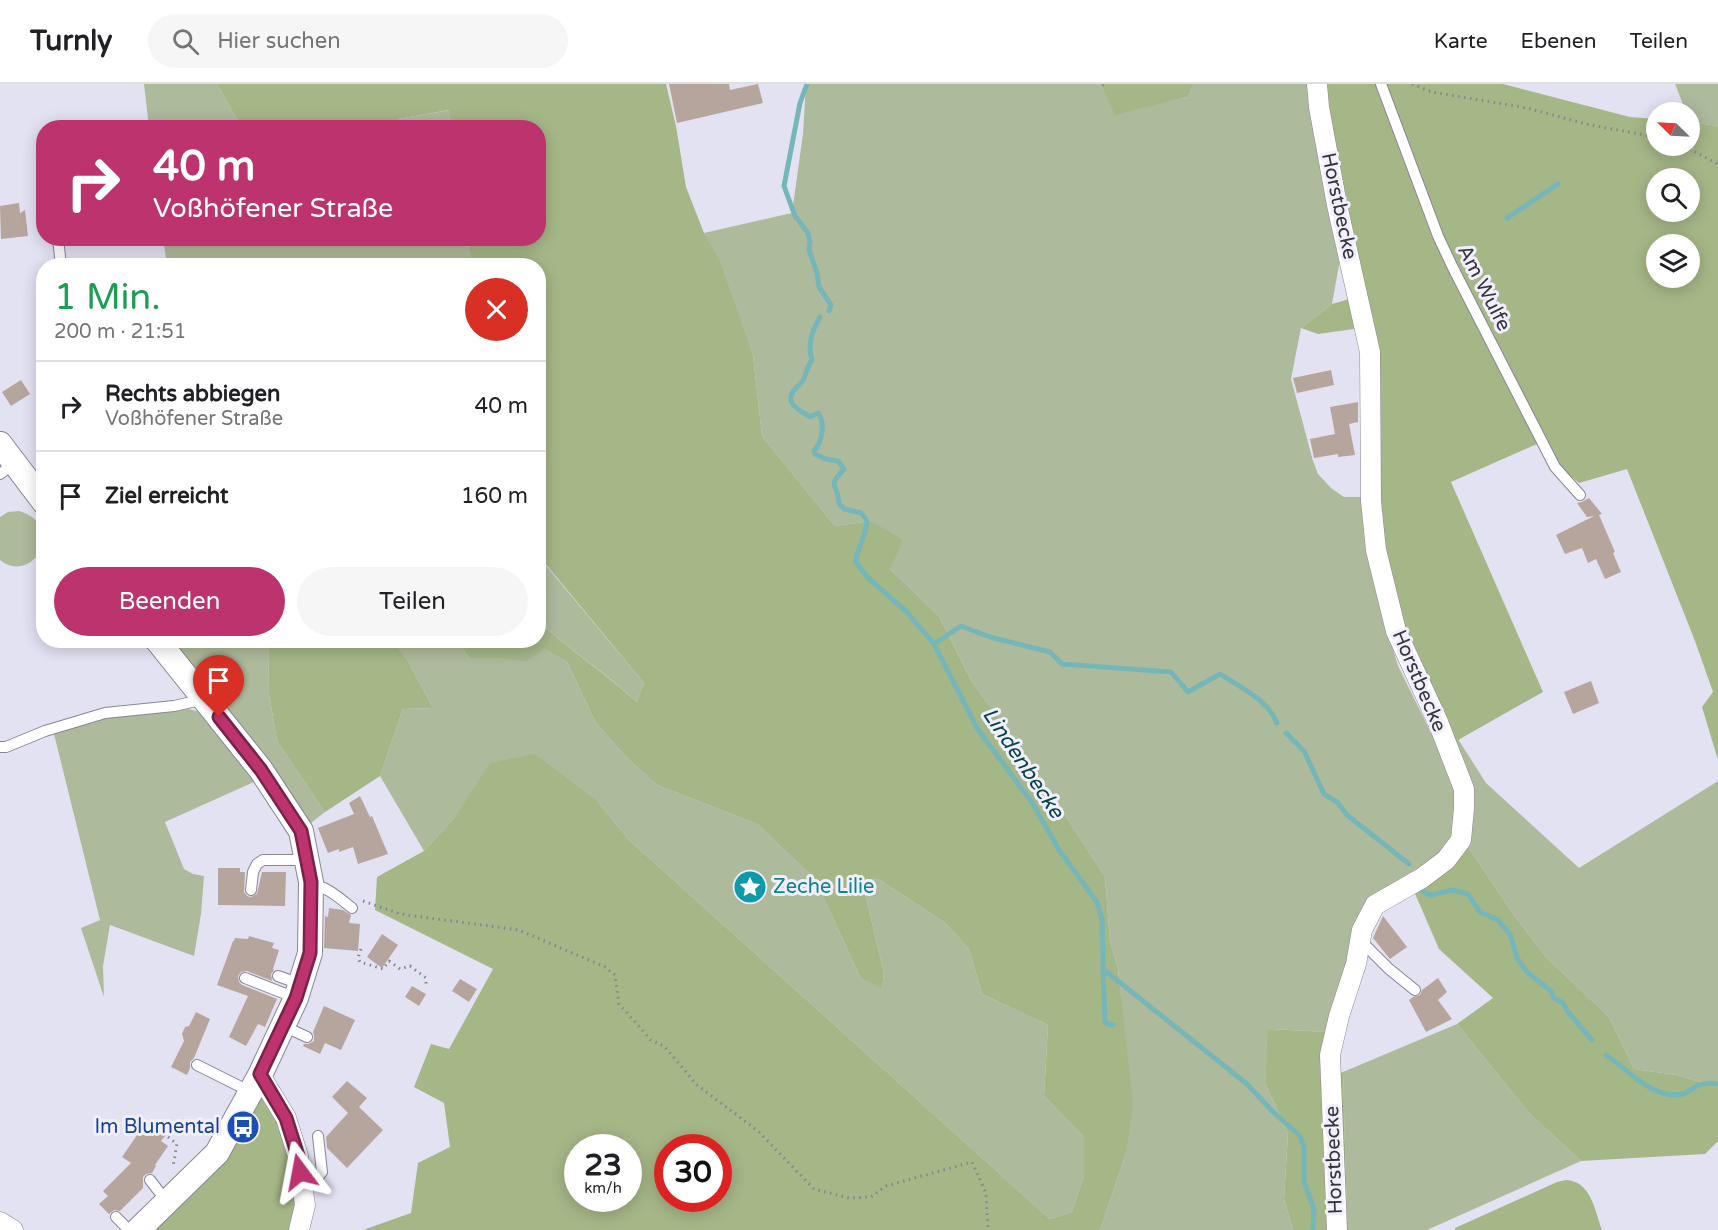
<!DOCTYPE html>
<html lang="de">
<meta charset="utf-8">
<style>
:root{--surface:#fff;--page:#f6f6f6;--text:#202124;--muted:#757577;--line:#e0e0e0;--accent:#bc336e}
body{margin:0;font-family:"Varela Round",sans-serif;background:var(--page);color:var(--text);height:100vh;display:flex;flex-direction:column;font-size:22px;white-space:nowrap}
*{box-sizing:border-box;margin:0}
p{font-size:20px;color:var(--muted)}
.icon{flex:none;width:33px;height:33px;fill:none;stroke:currentColor;stroke-width:2;stroke-linecap:round;stroke-linejoin:round}
.map{position:relative;flex:1;overflow:hidden}
.details{position:absolute;left:36px;top:174px;width:510px;height:390px;display:flex;flex-direction:column;background:var(--surface);border-radius:24px;box-shadow:0 3px 15px #0003}
.details>*{flex:none}
.hud{position:absolute;left:36px;top:36px;width:510px;height:126px;border-radius:24px;box-shadow:0 3px 15px #0003;background:#bc336e;color:#fff;overflow:hidden}
.needle{width:39px;rotate:294deg}
.tools{position:absolute;left:1646px;top:18px;display:grid;gap:12px}
.tools a{display:grid;place-items:center;width:54px;height:54px;border-radius:50%;background:var(--surface);box-shadow:0 3px 15px #0003;font-size:30px}
.speed{position:absolute;left:564px;top:1050px;display:flex;gap:12px;font-size:30px;font-weight:700;text-align:center}
.speed>*{display:grid;place-content:center;width:78px;height:78px;border-radius:50%;background:var(--surface);box-shadow:0 3px 15px #0003;line-height:1}
.speed small{font-size:15px;font-weight:400}
.speed .limit{border:9px solid #d22;background:#fff;color:#111}
.pin{position:absolute;display:grid;place-items:center;width:51px;height:51px;color:#fff;margin:-62px -26px;border-radius:50% 50% 50% 0;rotate:-45deg;box-shadow:0 0 6px #0007}
.pin .icon{rotate:45deg}
.me{position:absolute;width:66px;margin:-33px;rotate:347deg;stroke-linejoin:round;filter:drop-shadow(0 0 4px #0008)}
.turn{display:flex;align-items:center;gap:21px;height:126px;padding:0 18px;font-size:27px}
.turn .icon{width:78px;height:78px;stroke-width:2.5}
.turn b{display:block;font-size:42px;line-height:51px}
.round{display:grid;place-items:center;flex:none;width:63px;height:63px;border-radius:32px;background:var(--page)}
.head{display:flex;align-items:center;justify-content:space-between;height:102px;padding:0 18px}
h1{font-size:36px;font-weight:600;line-height:45px;color:#1e9e55}
.action{display:flex;gap:12px;margin-top:auto;padding:12px 18px}
.action a{flex:1;height:69px;border-radius:36px;background:var(--accent);color:#fff;font-size:24px;font-weight:600;line-height:69px;text-align:center}
.action a+a{background:var(--page);color:var(--text)}
ul{padding:0;list-style:none}
li{display:flex;align-items:center;gap:18px;height:90px;padding:0 18px;border-top:2px solid var(--line)}
li div{flex:1}
li b{display:block;font-size:22px}
li em{font-style:normal}
header{display:flex;align-items:center;gap:36px;box-sizing:border-box;height:84px;padding:0 30px;background:var(--surface);border-bottom:2px solid var(--line)}
header strong{font-size:28px}
nav{display:flex;gap:33px;margin-inline-start:auto;font-size:21px}
.search{width:420px;height:54px;background:var(--page);display:flex;align-items:center;gap:15px;box-sizing:border-box;padding:0 21px;border-radius:33px;color:var(--muted);font-size:22px}
.map>svg:first-child{display:block}
.green{fill:#aeba9c}
.forest{fill:#a5b687;fill-rule:evenodd}
.lines{fill:none;stroke-linecap:round;stroke-linejoin:round}
.stream{stroke:#75b7b9;stroke-width:5}
.building{fill:#b6a59c}
.service-casing{stroke:#888696;stroke-width:12}
.minor-casing{stroke:#888696;stroke-width:21}
.tertiary-casing{stroke:#888696;stroke-width:26}
.path{stroke:#858590;stroke-width:3;stroke-dasharray:1.5 4.5;stroke-linecap:butt}
.service{stroke:#fff;stroke-width:10}
.minor{stroke:#fff;stroke-width:20}
.tertiary{stroke:#fff;stroke-width:24}
.route-casing{stroke:#7a2148;stroke-width:15}
.route{stroke:#bc336e;stroke-width:10}
.labels{text-anchor:middle;dominant-baseline:central;stroke-width:6;stroke-linejoin:round;paint-order:stroke}
.street-label{font-size:20px;fill:#34343a;stroke:#f1effd}
.culture-label{font-size:20px;fill:#0d838f;stroke:#f1effd;text-anchor:start}
.transit-label{font-size:20px;fill:#164399;stroke:#f1effd;text-anchor:end}
.water-label{font-size:21px;font-style:italic;fill:#054547;stroke:#f1effd}
</style>
<header>
<strong>Turnly</strong>
<div class="search"><svg class="icon" aria-label="search" viewBox="0 0 24 24"><circle cx="10" cy="10" r="6"/><path d="M15 15l6 6"/></svg>Hier suchen</div>
<nav><a>Karte</a><a>Ebenen</a><a>Teilen</a></nav>
</header>
<div class="map">
<svg width="1718" height="1146" viewBox="0 0 1718 1146">
<rect width="100%" height="100%" fill="#e3e2f3"/>
<path class="green" d="M144 0H217L241 43H149Z
M806 0H1101L1116 30 1188 13 1194 0H1312L1341 170 1332 220 1301 244 1291 295 1313 377 1318 390 1331 404 1344 413H1363L1384 535 1398 582 1460 707 1457 754 1446 769 1373 819 1327 948 1269 945 1265 999 1288 1049 1284 1115 1293 1146H1100L1126 1069 1120 901 1118 885 1110 857 1105 793 1032 680 972 598 939 532 890 485 871 437 835 442 762 352 753 271 704 149 792 129 803 50Z
M1675 0H1718V42L1690 38 1689 28H1686Z
M450 26 451 43 393 44 398 35Z
M308 154 317 159 320 154 467 155 472 181H167L163 155Z
M19 427C69 442 32 502 0 476V433L8 428Z
M538 472 644 599 637 618C606 589 570 566 539 538Z
M166 557H268L269 610 277 657 325 728 307 742Z
M394 557H457L469 574H497L544 565 567 578 596 639 627 674 657 701 757 740 815 795 861 895 882 903 884 889 862 797 878 795 944 838 969 865 982 910 1048 941 1044 1012 1084 1053V1091L1072 1128 1050 1135 629 756 598 718 455 733 424 767 380 692 403 625 433 624 408 577Z
M188 625 197 627 206 631 258 696 165 738 184 785 193 790 204 792 201 830 194 872 110 841 103 882 104 913 81 844 100 836 54 650C78 641 101 632 127 629 147 627 168 629 188 625Z
M1458 655 1486 699 1579 784 1718 697V1003L1677 991 1634 985 1609 933 1546 873 1514 831 1464 757 1451 660Z
M1457 940 1529 1029 1581 1077 1427 1146H1349L1347 1133 1343 988Z"/>
<path class="forest" d="M217 0H666L676 42 686 103 704 149 720 178 753 271 762 352 835 442 871 437 903 456 890 485 939 532 972 598 1032 680 1105 793 1110 857 1118 885 1133 1019 1126 1069 1100 1146H363L411 1129 418 1079 450 1063 444 1019 414 1003 431 960 449 965 493 885 375 826 377 793 424 767 455 733 490 679 535 670 598 718 629 756 1050 1135 1072 1128 1084 1091V1053L1044 1012 1048 941 982 910 969 865 944 838 878 795 862 797 884 889 882 904 861 895 815 795 757 740 657 701 627 674 596 639 567 578 544 565 526 577 497 574H469L457 557 538 556 539 538C570 566 605 589 637 618L644 599 539 472 538 182 472 181 467 155 538 154V44L451 43 449 26 398 35 393 43H241ZM578 1064H628V1114H578ZM668 1064H718V1114H668Z
M1101 0H1194L1188 13 1115 31Z
M1323 0H1503L1630 33 1656 35V62H1689V38L1718 42V676L1702 623 1713 608 1695 557 1627 385 1579 399 1560 383 1546 356 1451 398 1543 608 1451 660 1400 545 1380 466 1361 244 1318 250 1301 244 1332 220 1363 211ZM1656 94H1689V128H1656ZM1656 160H1689V194H1656Z
M268 557H394L408 577 433 624 403 625 380 692 325 728 277 657 269 610Z
M1464 757 1514 831 1546 873 1609 933 1634 985 1677 991 1718 1003V1057L1705 1070 1581 1077 1529 1029 1457 940 1493 914 1439 865 1413 805Z
M1268 945 1327 948 1333 992 1343 988 1347 1133 1349 1146H1293L1284 1115 1288 1049 1265 999Z
M262 1004 282 1036 298 1130 292 1146H147Z
M1566 1096C1591 1097 1595 1127 1602 1146H1455V1144L1557 1098Z"/>
<g class="lines">
<path class="stream" d="M807 0 800 19 784 102 795 132 808 149 810 158 809 166 817 189 819 203 831 221 829 227
M1507 134 1558 100
M820 233C812 247 807 260 812 276 807 283 807 287 804 294 803 298 798 302 795 305 783 319 799 326 810 333L818 329C826 339 822 358 814 367L815 370 826 375 838 377 844 385C826 405 838 398 839 419L844 425 861 429 866 435 867 439 864 451 857 470 856 478 868 494 906 527 934 560 977 644 1033 720 1059 766 1097 818 1102 835 1103 885 1247 1000 1272 1027 1300 1052 1304 1063V1098L1314 1125 1313 1146
M934 560 961 542 990 553 1050 568 1062 580 1171 588 1188 608 1220 590C1240 603 1268 616 1277 639
M1286 649 1304 667 1324 710 1337 718 1347 731 1409 780
M1419 805 1430 811 1453 806 1468 810 1480 828 1498 836 1510 850 1517 874 1527 888 1551 907 1554 914 1563 919 1568 928 1592 956
M1103 885 1105 939 1113 941
M1606 971C1629 986 1652 1016 1683 1010 1689 1008 1694 1003 1699 1001 1705 999 1712 999 1718 1000"/>
</g>
<path class="building" d="M669 0H729L730 6 758 0 763 19 677 39Z
M19 119 20 129 25 126 28 152 1 155 0 122Z
M1331 286 1334 301 1297 309 1293 294Z
M21 296 30 310 11 322 2 308Z
M1358 318V338L1349 340 1355 371 1338 373V370L1314 374 1310 355 1335 350 1330 323Z
M1589 414 1602 430 1599 431 1615 468 1613 469 1621 488 1605 495 1596 475 1588 479 1582 464 1565 470 1556 451 1594 432 1587 433 1577 419 1582 418Z
M1591 597 1599 619 1573 630 1564 608Z
M360 712 370 733 372 732 388 770 358 780 353 763 339 768V765L328 769 318 744 354 730 349 719Z
M218 784H240V788H245L244 808 247 812 251 813 257 810 262 788H286L285 822 218 821Z
M329 824 343 826 351 831 349 839 360 840 358 867 324 864 325 832 328 833Z
M1383 832 1407 863 1390 875 1373 854Z
M382 850 398 861 382 884 367 873Z
M249 852 274 859 272 864 279 866 273 885 274 886 271 890 272 897 247 887 241 888 238 892 239 898 242 901 277 915 265 943 258 940 246 962 229 953 248 912 217 901 233 857H234L235 854 248 855Z
M1438 894 1447 908 1438 916 1452 935 1426 948 1409 916 1413 913 1420 911 1422 906Z
M460 895 477 905 469 918 452 907Z
M412 902 426 910 419 922 405 913Z
M324 922 355 936 341 966 325 959 320 970 303 962 304 960H308L314 957V952L313 948Z
M196 928 210 935 194 974 190 978V984L187 991 171 983 184 957 182 950 185 943 189 942Z
M347 997 367 1014 359 1023 383 1046 347 1084 327 1064 326 1053 348 1029 332 1013Z
M146 1038 166 1051 161 1057 168 1062 155 1081 156 1082 152 1089 146 1090 143 1093V1104L120 1127 114 1126 109 1130 99 1120 108 1112 103 1107 131 1079 122 1073Z"/>
<g class="lines">
<g class="service-casing">
<path id="service" d="M1381 0 1438 152 1453 184 1555 383 1580 411
M58 154 61 182
M0 390 14 379
M0 663H6L45 647 105 629 174 622 205 615
M311 800C328 803 339 814 352 824
M251 806 253 788 257 780 263 776H297L306 773
M1360 856 1389 885 1415 906
M278 892 300 900
M245 894 296 914
M283 942 307 953
M197 981 251 1008
M150 1096 167 1118
M303 1104 311 1102 322 1088 318 1052
M116 1133 129 1146"/>
</g>
<g class="minor-casing">
<path id="minor" d="M1317 0 1319 23 1337 121 1370 268 1371 417 1376 466 1396 547 1438 638 1464 705V724L1461 756 1446 776 1422 794 1375 821 1362 846 1356 880 1339 932 1330 971 1337 1146
M260 991 286 1034 298 1072 305 1121 299 1146
M0 1138 13 1146"/>
</g>
<g class="tertiary-casing">
<path id="tertiary" d="M0 360 44 418
M138 1146 217 1069 260 991 296 914 310 869 311 798 301 747 261 686 157 556"/>
</g>
<path class="path" d="M1412 0 1432 8 1527 24 1590 41 1656 53
M1102 1 1105 0
M1684 62 1718 80
M363 817 400 830 519 846 605 883 615 891 619 920 651 956 664 962 697 1001 758 1047 814 1105 849 1114 871 1113 886 1102 972 1078 986 1109 988 1146
M361 865 358 874 360 878 383 885 389 877 400 885 410 882 426 894V900
M168 1053 177 1060 173 1082"/>
<use href="#service" class="service"/>
<use href="#minor" class="minor"/>
<use href="#tertiary" class="tertiary"/>
</g>
<g class="lines">
<g class="route-casing">
<path id="route" d="M219 633 261 686 301 747 311 798 310 869 296 914 260 990 286 1034 298 1072 300 1088"/>
</g>
<use href="#route" class="route"/>
</g>
<defs>
<g id="sight-disc" transform="scale(1.725)"><circle r="9.5" fill="#0f9aa8" stroke="#f1effd"/><path d="M0-6L1.8-2.2L6-1.7L2.9 1.2L3.7 5.4L0 3.3L-3.7 5.4L-2.9 1.2L-6-1.7L-1.8-2.2Z" fill="#fff"/></g>
<g id="bus-disc" transform="scale(1.725)"><circle r="9.5" fill="#1a4fb4" stroke="#f1effd"/><path d="M-5-6H5V4H4V6H2V4H-2V6H-4V4H-5ZM-3.5-4V0h7V-4ZM-3.5 1.2v1.5H-2V1.2ZM2 1.2v1.5H3.5V1.2Z" fill="#fff"/></g>
</defs>
<g fill-rule="evenodd">
<use href="#sight-disc" x="750" y="803"/>
<use href="#bus-disc" x="243" y="1043"/>
</g>
<g class="labels">
<g class="street-label">
<text transform="translate(1339 122) rotate(78)">Horstbecke</text>
<text transform="translate(1484 204) rotate(63)">Am Wulfe</text>
<text transform="translate(1419 597) rotate(67)">Horstbecke</text>
<text transform="translate(1334 1076) rotate(-92)">Horstbecke</text>
</g>
<g class="culture-label">
<text x="773" y="803">Zeche Lilie</text>
</g>
<g class="transit-label">
<text x="220" y="1043">Im Blumental</text>
</g>
<g class="water-label">
<text transform="translate(1023 679) rotate(56)">Lindenbecke</text>
</g>
</g>
</svg>
<div class="tools">
<a><svg class="needle" viewBox="-14 -14 28 28"><path d="M0-13l5 13h-10z" fill="#e53935"/><path d="M0 13l5-13h-10z" fill="#757577"/></svg></a>
<a><svg class="icon" aria-label="search" viewBox="0 0 24 24"><circle cx="10" cy="10" r="6"/><path d="M15 15l6 6"/></svg></a>
<a><svg class="icon" aria-label="layers" viewBox="0 0 24 24"><path d="M12 4l9 5-9 5-9-5zM3 14l9 5 9-5"/></svg></a>
</div>
<div class="speed"><div>23<small>km/h</small></div><div class="limit">30</div></div>
<div class="pin" style="left:219px;top:633px;background:#d93025"><svg class="icon" aria-label="arrive" viewBox="0 0 24 24"><path d="M6 21V4h12l-3 4 3 4H6"/></svg></div>
<svg class="me" style="left:300px;top:1088px" viewBox="-20 -20 40 40"><path d="M0-17L14 15 0 8-14 15z" fill="#bc336e" stroke="#fff" stroke-width="4"/></svg>
<div class="hud">
<div class="turn"><svg class="icon" aria-label="right" viewBox="0 0 24 24"><path d="M7 20v-9h11M14 6l5 5-5 5"/></svg><div><b>40 m</b>Voßhöfener Straße</div></div>
</div>
<section class="details">
<div class="head"><div><h1>1 Min.</h1><p>200 m · 21:51</p></div><a class="round" style="background:#d93025;color:#fff"><svg class="icon" aria-label="close" viewBox="0 0 24 24"><path d="M6 6l12 12M18 6L6 18"/></svg></a></div>
<ul>
<li><svg class="icon" aria-label="right" viewBox="0 0 24 24"><path d="M7 20v-9h11M14 6l5 5-5 5"/></svg><div><b>Rechts abbiegen</b><p>Voßhöfener Straße</p></div><em>40 m</em></li>
<li><svg class="icon" aria-label="arrive" viewBox="0 0 24 24"><path d="M6 21V4h12l-3 4 3 4H6"/></svg><div><b>Ziel erreicht</b></div><em>160 m</em></li>
</ul>
<div class="action"><a>Beenden</a><a>Teilen</a></div>
</section>
</div>
